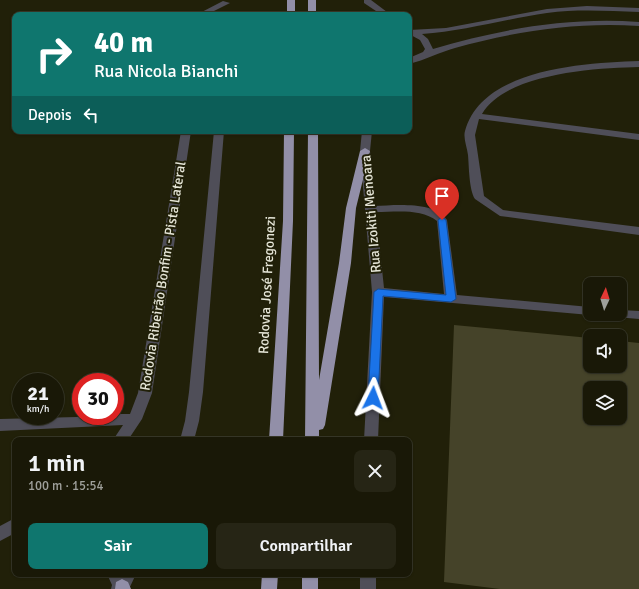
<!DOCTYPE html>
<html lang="pt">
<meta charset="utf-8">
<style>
:root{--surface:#191807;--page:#262515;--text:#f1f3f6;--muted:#9fa09b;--line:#373728;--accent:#0f766e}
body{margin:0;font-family:Signika,sans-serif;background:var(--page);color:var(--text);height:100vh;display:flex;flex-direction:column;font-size:15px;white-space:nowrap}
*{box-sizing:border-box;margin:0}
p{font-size:13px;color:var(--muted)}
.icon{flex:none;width:22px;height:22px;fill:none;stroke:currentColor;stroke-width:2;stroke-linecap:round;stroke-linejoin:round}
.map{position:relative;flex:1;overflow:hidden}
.details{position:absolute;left:12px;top:437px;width:400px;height:140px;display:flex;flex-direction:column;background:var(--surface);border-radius:8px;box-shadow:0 1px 3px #0004,0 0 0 1px var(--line)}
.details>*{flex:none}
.top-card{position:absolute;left:12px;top:12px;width:400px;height:122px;border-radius:8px;box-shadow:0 1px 3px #0004,0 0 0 1px var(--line);background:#0f766e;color:#fff;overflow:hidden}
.needle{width:26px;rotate:4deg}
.controls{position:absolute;left:583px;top:277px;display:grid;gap:8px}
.controls a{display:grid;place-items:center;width:44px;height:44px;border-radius:8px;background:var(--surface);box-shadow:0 1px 3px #0004,0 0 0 1px var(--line);font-size:20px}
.speed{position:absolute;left:12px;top:373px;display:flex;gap:8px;font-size:20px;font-weight:700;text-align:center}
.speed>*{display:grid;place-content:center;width:52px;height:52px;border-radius:50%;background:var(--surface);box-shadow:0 1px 3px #0004,0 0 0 1px var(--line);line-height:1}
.speed small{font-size:10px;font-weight:400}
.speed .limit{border:6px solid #d22;background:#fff;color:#111}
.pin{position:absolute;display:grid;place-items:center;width:34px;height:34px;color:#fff;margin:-41px -17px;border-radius:50% 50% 50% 0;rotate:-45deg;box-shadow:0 0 4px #0007}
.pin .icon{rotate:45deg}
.me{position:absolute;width:44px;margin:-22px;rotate:3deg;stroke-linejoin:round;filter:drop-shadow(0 0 3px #0008)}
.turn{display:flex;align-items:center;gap:14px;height:84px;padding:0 16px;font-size:18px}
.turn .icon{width:52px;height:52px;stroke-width:2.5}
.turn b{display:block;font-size:28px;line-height:34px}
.then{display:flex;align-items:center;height:38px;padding:0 16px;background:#0003;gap:8px;font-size:15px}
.round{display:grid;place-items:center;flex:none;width:42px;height:42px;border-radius:8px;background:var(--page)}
.summary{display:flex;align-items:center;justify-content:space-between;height:68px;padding:0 16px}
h1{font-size:24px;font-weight:600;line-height:30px}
.cta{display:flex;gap:8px;margin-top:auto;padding:8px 16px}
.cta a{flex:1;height:46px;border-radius:8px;background:var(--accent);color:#fff;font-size:16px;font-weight:600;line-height:46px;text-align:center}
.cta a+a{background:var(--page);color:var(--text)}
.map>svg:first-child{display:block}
.green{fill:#454329;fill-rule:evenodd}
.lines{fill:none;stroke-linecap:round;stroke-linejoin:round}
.minor{fill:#4f4e58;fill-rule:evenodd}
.highway{fill:#928fa8;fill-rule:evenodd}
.route{fill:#1a73e8;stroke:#114b97}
.labels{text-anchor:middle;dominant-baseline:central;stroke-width:4;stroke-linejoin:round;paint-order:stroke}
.street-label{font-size:14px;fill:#e5e5d7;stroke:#212009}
</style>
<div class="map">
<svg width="639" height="589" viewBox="0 0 639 589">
<rect width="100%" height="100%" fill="#212009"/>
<path class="green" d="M454 325 590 338V366H620V341L639 343V589H500L444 582ZM590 388H620V418H590Z"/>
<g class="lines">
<path class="minor" d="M364 0H371L391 15H382L364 3Z
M223 1 230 3 206 15H196Z
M587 6 639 8V12C608 11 577 9 547 13 505 19 464 31 422 34L428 39 433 49C501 29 568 17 639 22V26C576 22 516 31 455 48 440 52 425 60 409 64V58L423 52 425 49 420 40 409 34V30L446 28 547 9Z
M639 61V67C596 68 506 73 482 114L639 134V140L479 119 475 135 484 196 503 210 639 227V235L500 216 475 199C469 190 469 166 468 155 467 147 463 138 465 131 482 68 585 63 639 61Z
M181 131H191L152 393 142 419 128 440H113L123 425 0 431V419L115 416V414H130L138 393Z
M214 131H224L203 392 199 421 194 440H180L185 421 189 392Z
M362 131H372L370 151 375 206C395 205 435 201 447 220L457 295 590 307V314H594L590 315 384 297 378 440H364L372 292 360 151ZM376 212C395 212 421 208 437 221L444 294 384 288Z
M620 310 639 311V319L616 317 614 314H620Z
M15 518V533L0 541V526Z
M107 574H136L129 589H111L112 585Z
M360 574H376V589H360Z"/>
<path class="highway" d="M287 0H295V15H287Z
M308 0H316V15H308Z
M284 131H294L293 221 283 440H269L283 221Z
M308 131H318L319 380 339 263 346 208 360 151 365 148 370 151 356 208 351 263 325 425 323 429 319 430V440H305Z
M262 574H278L277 589H261Z
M302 574H318V589H302Z
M122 579 128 582 131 589H115L116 582Z"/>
</g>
<path class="route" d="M442 217 446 220 456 299 451 302 383 296 378 398 377 401H369L368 398 374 292 378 289 446 295 438 220Z"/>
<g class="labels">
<g class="street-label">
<text transform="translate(371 214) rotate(-95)">Rua Izokiti Menoara</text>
<text transform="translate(163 276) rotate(-81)">Rodovia Ribeirão Bonfim - Pista Lateral</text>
<text transform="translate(267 285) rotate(-87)">Rodovia José Fregonezi</text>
</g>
</g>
</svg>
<div class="controls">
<a><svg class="needle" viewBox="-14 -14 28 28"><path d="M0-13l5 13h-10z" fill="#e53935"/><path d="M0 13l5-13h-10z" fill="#9fa09b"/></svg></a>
<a><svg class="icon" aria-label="sound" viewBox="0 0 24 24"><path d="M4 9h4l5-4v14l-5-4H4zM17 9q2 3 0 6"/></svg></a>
<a><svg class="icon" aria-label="layers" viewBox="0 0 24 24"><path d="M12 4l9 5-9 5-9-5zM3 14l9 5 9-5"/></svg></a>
</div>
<div class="speed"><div>21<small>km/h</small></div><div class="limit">30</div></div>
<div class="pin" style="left:442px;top:220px;background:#d93025"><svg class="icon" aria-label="arrive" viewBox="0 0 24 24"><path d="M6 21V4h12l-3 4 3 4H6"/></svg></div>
<svg class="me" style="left:373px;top:398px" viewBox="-20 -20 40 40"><path d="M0-17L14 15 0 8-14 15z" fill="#1a73e8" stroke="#fff" stroke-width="4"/></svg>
<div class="top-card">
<div class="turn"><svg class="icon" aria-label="right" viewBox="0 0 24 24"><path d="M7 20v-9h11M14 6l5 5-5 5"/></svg><div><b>40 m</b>Rua Nicola Bianchi</div></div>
<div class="then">Depois<svg class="icon" aria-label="left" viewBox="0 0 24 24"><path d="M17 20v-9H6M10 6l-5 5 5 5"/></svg></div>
</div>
<section class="details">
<div class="summary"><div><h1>1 min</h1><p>100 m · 15:54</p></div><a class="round"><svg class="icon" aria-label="close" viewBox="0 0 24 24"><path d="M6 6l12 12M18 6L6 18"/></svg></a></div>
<div class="cta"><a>Sair</a><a>Compartilhar</a></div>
</section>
</div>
